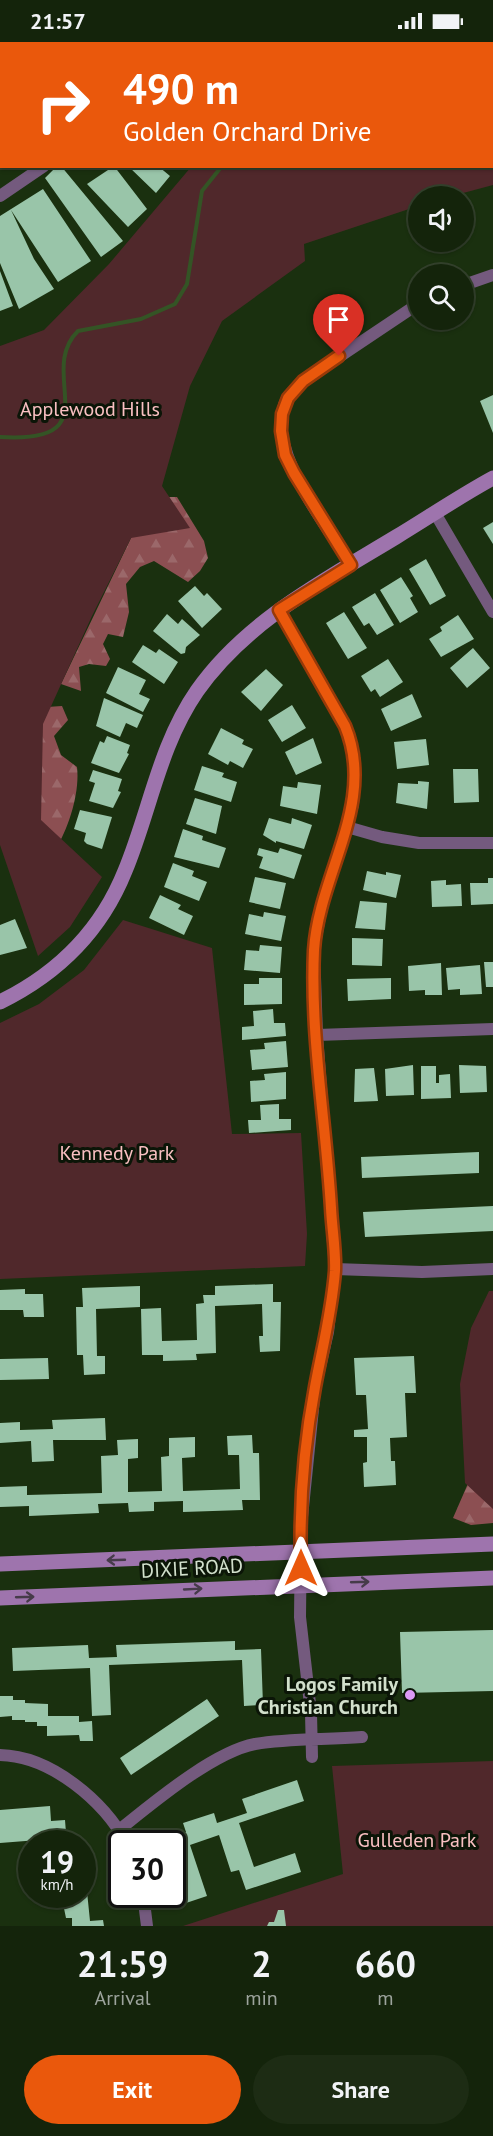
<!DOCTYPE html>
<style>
:root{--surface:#14240b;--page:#1d2c14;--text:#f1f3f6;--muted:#9da49d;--line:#33412c;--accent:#ea580c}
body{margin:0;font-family:"PT Sans",sans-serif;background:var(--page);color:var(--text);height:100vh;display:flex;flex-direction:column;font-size:22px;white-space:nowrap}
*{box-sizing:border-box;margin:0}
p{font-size:20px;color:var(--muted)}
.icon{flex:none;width:33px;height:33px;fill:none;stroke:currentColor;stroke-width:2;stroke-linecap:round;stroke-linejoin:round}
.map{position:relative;height:1884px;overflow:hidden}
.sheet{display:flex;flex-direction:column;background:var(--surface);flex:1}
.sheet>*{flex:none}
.top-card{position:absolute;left:0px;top:0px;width:494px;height:126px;box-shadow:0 2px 4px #0004,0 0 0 2px var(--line);background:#ea580c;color:#fff;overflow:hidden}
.controls{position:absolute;left:408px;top:144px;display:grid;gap:12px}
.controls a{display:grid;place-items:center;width:66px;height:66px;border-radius:50%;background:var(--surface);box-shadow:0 2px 4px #0004,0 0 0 2px var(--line);font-size:30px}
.speed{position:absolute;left:18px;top:1788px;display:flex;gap:12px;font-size:30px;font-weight:700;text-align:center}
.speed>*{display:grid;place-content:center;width:78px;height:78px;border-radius:50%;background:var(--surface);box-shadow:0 2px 4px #0004,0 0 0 2px var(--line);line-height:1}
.speed small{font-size:15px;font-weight:400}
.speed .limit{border:3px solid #111;border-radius:9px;background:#fff;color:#111}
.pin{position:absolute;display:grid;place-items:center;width:51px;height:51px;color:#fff;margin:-62px -26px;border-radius:50% 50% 50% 0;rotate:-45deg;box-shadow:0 0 6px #0007}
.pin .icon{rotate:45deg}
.me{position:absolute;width:66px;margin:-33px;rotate:0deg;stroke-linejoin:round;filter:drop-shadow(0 0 4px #0008)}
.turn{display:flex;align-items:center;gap:21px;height:126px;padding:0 24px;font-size:27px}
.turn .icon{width:78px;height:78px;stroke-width:2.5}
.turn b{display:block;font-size:42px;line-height:51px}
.eta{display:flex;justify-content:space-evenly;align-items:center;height:102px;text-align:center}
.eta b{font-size:36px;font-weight:700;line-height:42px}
.action{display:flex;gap:12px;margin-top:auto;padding:12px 24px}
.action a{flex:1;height:69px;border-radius:36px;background:var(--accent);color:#fff;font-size:24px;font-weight:700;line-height:69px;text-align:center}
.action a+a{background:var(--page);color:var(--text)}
.status{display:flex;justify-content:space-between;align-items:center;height:42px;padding:0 30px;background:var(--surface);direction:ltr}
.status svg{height:16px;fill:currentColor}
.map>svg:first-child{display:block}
.forest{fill:url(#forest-firs)}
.park{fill:#50282b}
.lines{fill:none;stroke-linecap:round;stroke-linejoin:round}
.stream{stroke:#345425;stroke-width:4}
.building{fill:#99c5a9}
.street{stroke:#745a7e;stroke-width:12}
.secondary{stroke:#9e74ad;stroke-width:15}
.oneway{stroke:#463b49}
.route-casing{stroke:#983908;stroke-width:15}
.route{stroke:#ea580c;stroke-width:10}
.poi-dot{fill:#dc99f4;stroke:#0b1507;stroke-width:2}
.labels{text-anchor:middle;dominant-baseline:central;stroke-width:6;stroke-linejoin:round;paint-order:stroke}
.park-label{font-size:20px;fill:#fac0c2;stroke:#0b1507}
.street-label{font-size:20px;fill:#d2e0cc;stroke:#0b1507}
.poi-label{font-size:20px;font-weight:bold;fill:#d2e0cc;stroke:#0b1507;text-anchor:end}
</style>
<div class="status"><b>21:57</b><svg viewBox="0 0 49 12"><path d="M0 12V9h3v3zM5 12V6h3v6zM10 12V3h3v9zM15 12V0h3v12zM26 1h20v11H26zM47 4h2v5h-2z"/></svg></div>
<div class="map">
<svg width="493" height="1884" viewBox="0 0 493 1884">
<defs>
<pattern id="forest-firs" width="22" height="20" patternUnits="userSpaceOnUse" patternTransform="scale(1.5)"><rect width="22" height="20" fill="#8c4f52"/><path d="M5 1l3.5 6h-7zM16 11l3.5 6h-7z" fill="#9b686a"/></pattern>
</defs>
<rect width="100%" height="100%" fill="#1a300f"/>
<path class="forest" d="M159 455H177L204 499 208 516 200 529 188 540 154 519 140 525 126 542 129 570 123 595 108 592 103 602 110 617 106 624 89 622 79 625 81 649 61 642 131 496Z
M62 664 68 678 54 694 61 713 77 725C80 750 69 786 55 808L43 810 0 686 47 665Z
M493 1366V1481L471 1483 453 1476 473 1430Z"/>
<path class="park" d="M180 0H493V143L452 154H418V164L304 202 305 219 222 279 190 344 162 444 190 486 131 496 92 574 43 682 41 778 102 835 70 885 38 914 0 803V304L44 288 109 222 191 125 492 124V2Z
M123 878 212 906 232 1092 301 1091 307 1192 305 1224 0 1237V981L39 962 84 928Z
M489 1249H493V1467L465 1441 460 1342 471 1286Z
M493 1719V1884H183L343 1832 332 1724Z"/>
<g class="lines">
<path class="stream" d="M492 21 493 22
M0 395C113 402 35 331 78 289L141 277 175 262 187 242 202 149 222 124"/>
</g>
<path class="building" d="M57 124H61L123 199 101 215 45 136Z
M114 124 147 167 128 185 87 142Z
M128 124H158L170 134 156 151Z
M43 147 91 219 58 240 11 168 34 217 54 247 19 267 0 221V174Z
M0 229 13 264 0 269Z
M493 353V391L480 359Z
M493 480V502L483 486Z
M426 517 446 554 430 563 409 527Z
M401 535 413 554 410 556 418 570 400 581 380 548Z
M195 544 204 554 207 551 222 567 202 586 178 559Z
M375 551 394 583 377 593 369 581 364 584 352 565Z
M344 570 367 606 348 617 326 581Z
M167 572 178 582 182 577 200 593 186 605 185 611 181 612 153 589Z
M458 573 474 597 441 615 429 597 442 589 440 585Z
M143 603 156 611 159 607 178 620 164 642 132 620Z
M473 606 490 626 467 646 450 626Z
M388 617 403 640 380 655 375 647 371 650 361 634Z
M118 625 146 638 139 652 150 657 143 670 106 651Z
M266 627 283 643 261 669 241 650Z
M412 652 422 675 391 689 381 667Z
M104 656 143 673 137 686 126 681 120 695 96 684Z
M292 663 306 686 282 700 268 678Z
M221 686 244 698 242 702 253 707 243 726 230 719 228 723 208 712Z
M107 694 130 703 127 711 129 712 119 731 91 721 100 699 104 701Z
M313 696 322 721 296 733 285 710Z
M426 697 429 723 397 727 394 700Z
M202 724 224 731 222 735 237 740 231 760 194 748Z
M453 727H478L479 760 454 761Z
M93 728 122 737 118 749 121 750 113 766 89 759 95 741 89 739Z
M418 739 429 740 427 767 396 761 398 741 418 742Z
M298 740 321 743 317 772 280 764 283 744 297 746Z
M195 756 222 764 216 792 186 782Z
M80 768 112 775 102 807 87 802 84 799 86 791 74 787Z
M269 776 291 782 292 776 312 783 304 807 276 799V801L263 793Z
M183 787 203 794 202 798 226 806 219 826 174 815Z
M259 806 278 811 280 806 302 813 294 837 259 826 263 815 257 813Z
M173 821 194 829 192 834 207 840 199 859 164 845Z
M367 829 386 833V830L401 833 396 856 363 848Z
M255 835 286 841 280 867 249 860Z
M488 836H493V862L471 863 470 841H488Z
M446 838V843L461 842 462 864 432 865 431 839Z
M160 853 181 863 178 867 193 874 184 893 149 876Z
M360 859 387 861 385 888 355 886Z
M264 870 286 874 281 899 245 892 249 872 263 875Z
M15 877 27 906 0 913V883Z
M352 896 383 897 382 924 352 923Z
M260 903 282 905 280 931 244 928 246 908 259 909Z
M484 920H493V945H486Z
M441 921 442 953H425V948L409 949 408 924Z
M480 923 482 952 460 953V947L448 948 446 926Z
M259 936H282V962L244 963V942H259Z
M391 936V957L348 959 347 937Z
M273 967 274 981H285L286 994 242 998V985L254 984 253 969Z
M286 999 288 1025 252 1028 250 1008 265 1007 264 1001Z
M413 1023 414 1053 386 1054 385 1027Z
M459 1023 486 1024 487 1050 460 1051Z
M421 1024H436V1041H439V1033L450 1032 451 1056 421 1057Z
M374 1026 378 1059 354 1060 355 1027Z
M286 1030V1057L251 1060 250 1039 265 1038 264 1032Z
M279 1062V1077H291V1088L249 1091 248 1078H261L260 1063Z
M479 1110V1131L362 1136 361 1115Z
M493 1164V1189L365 1195 363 1170Z
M273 1242V1260H281L280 1309 260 1310 259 1294H263L262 1262 215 1264 216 1311 196 1312 197 1318 163 1319V1313H142L141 1267 161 1266 162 1299 197 1298 196 1262 204 1261 203 1253H215V1244Z
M140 1244V1265L96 1267 97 1314H105V1332L84 1333 83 1313H77L76 1265H83L82 1246Z
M25 1247V1252H43L44 1275H24L23 1268H0V1248Z
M414 1314 416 1351H405L407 1395 390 1396 391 1419H395L396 1443 364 1445 363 1421 367 1420V1395H354V1388L368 1387 366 1353H356L354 1316Z
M48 1316 49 1337 0 1338V1317Z
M105 1376 106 1398H53L54 1419 32 1420 31 1399 0 1401V1381L20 1380V1388L53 1387 52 1378Z
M252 1393 253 1411H259L260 1458H242L243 1468 183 1470V1459L154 1460V1469L129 1470 128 1461 98 1462 99 1471 29 1474V1464L0 1465V1445L27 1444V1453L102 1451 101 1414 118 1413 117 1398 138 1397V1416L128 1417V1450L162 1449 161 1415 169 1414V1396L195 1395V1415L182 1416 183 1449 240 1447 239 1413H228L227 1394Z
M493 1588V1649L402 1651 400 1590Z
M235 1599V1608L261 1607 263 1663 244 1664 242 1618 109 1623 111 1673 92 1674 90 1626 13 1629 12 1606 88 1603 89 1616 117 1615 116 1603Z
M0 1654H13V1658H25V1661L48 1662V1674H79V1680L92 1679 93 1699H80L79 1693 47 1694V1684H37V1680H25V1678H12V1674L0 1675Z
M207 1657 219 1674 131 1733 120 1716Z
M297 1738 304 1759 239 1781 254 1825 295 1811 301 1830 246 1848 239 1828 231 1830 219 1793 190 1803 207 1854 186 1861 172 1820V1802H169L167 1796 186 1790 183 1781 214 1771 217 1781 247 1771 242 1757Z
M50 1764 51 1779 65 1778 66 1791H74L75 1802H52L51 1797 0 1801V1768Z
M82 1800 90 1879 103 1878 104 1884H72V1876H66L61 1852H82Z
M278 1868H284L286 1884H267L269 1880H274Z"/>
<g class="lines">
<path class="street" d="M47 0 48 2
M0 154 44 124
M464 243 493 233
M435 471 493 570
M351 523C326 482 262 404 287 356 291 350 298 344 303 339L418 262
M279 569 345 684 355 719 353 763 324 854 314 906 317 993 335 1227 328 1290 315 1347 301 1485 300 1575 311 1671 312 1715
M347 785 382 795 419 801H493
M317 993 493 987
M335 1227 422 1230 493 1227
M0 1713C51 1714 104 1759 127 1802
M119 1788C153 1761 213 1710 255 1702 290 1696 326 1698 362 1695
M143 1852 147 1884"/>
<path class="secondary" d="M0 960C57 932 101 889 125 829 150 769 159 704 197 649 246 579 325 538 396 495 429 475 460 454 493 436
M0 1522 493 1502
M0 1556 493 1536"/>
</g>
<defs><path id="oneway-shaft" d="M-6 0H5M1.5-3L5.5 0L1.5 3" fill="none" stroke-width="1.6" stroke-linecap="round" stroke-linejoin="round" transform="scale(1.5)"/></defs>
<g class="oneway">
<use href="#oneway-shaft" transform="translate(116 1518) rotate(178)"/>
<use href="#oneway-shaft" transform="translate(360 1540) rotate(-2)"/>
<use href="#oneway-shaft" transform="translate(193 1547) rotate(-3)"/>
<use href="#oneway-shaft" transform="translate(25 1555) rotate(-2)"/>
</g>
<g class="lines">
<g class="route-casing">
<path id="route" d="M301 1526C299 1467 304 1403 315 1345 322 1307 332 1269 335 1229 336 1209 332 1187 331 1166 326 1081 310 993 314 908 319 831 377 761 345 684L279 568 351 523 294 431 285 413 281 389 282 372 288 356 303 339 339 314"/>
</g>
<use href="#route" class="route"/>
</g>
<circle class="poi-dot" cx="410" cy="1653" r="6"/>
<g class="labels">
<g class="park-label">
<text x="90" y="367">Applewood Hills</text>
<text x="117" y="1111">Kennedy Park</text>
<text x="417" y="1798">Gulleden Park</text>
</g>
<g class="street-label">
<text transform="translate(192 1526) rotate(-3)">DIXIE ROAD</text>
</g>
<g class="poi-label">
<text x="398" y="1642">Logos Family<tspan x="398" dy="23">Christian Church</tspan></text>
</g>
</g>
</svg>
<div class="controls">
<a><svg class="icon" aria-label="sound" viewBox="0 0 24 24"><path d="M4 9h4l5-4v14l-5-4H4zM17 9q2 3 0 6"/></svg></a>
<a><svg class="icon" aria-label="search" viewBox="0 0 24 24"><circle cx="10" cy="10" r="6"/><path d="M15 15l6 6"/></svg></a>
</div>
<div class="speed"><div>19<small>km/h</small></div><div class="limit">30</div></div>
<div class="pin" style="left:339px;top:314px;background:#d93025"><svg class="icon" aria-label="arrive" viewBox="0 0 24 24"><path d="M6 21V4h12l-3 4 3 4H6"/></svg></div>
<svg class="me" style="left:301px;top:1526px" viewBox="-20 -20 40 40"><path d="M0-17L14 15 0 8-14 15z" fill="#ea580c" stroke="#fff" stroke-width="4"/></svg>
<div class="top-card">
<div class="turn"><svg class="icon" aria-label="right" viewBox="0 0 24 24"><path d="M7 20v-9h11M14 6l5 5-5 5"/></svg><div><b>490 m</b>Golden Orchard Drive</div></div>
</div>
</div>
<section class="sheet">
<div class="eta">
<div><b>21:59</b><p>Arrival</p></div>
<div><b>2</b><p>min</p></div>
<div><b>660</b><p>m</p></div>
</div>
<div class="action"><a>Exit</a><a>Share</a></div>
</section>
